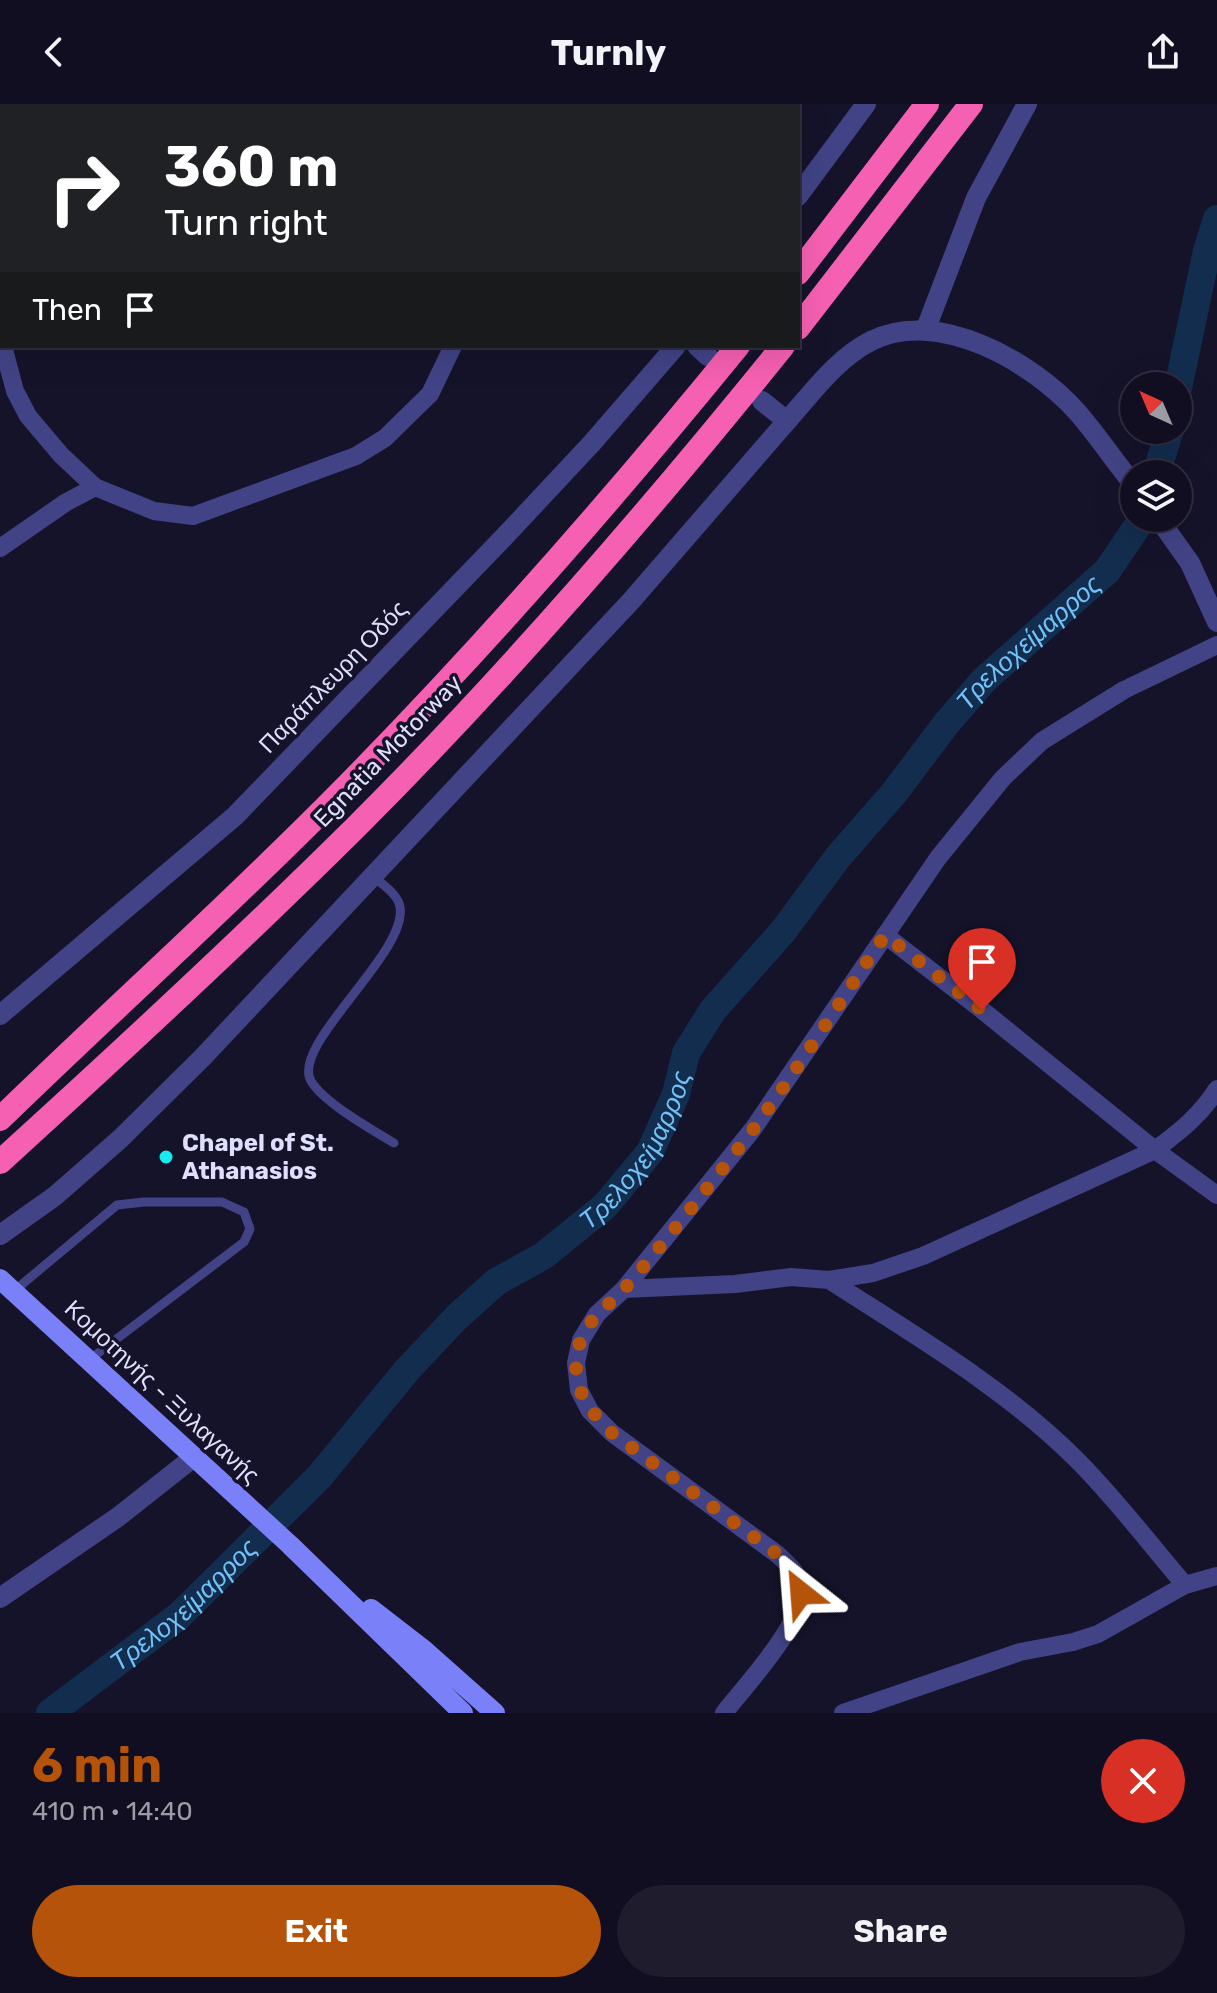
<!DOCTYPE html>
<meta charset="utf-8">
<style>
:root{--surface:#100e20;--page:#1e1c2d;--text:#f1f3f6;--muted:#9c9ca5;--line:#302e3e;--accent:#b45309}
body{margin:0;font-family:Rubik,sans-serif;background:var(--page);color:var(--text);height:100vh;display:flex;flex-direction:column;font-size:30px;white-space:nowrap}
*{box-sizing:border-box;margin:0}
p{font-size:26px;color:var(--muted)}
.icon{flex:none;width:44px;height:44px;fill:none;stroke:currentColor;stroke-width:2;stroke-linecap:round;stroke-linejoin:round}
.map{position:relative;height:1609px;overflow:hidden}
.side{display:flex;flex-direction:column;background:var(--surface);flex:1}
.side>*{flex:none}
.top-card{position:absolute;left:0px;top:0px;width:800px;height:244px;box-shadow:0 8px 32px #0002,0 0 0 2px var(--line);background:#202124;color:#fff;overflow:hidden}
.needle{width:52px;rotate:316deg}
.tools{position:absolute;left:1120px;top:268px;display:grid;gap:16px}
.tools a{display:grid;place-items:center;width:72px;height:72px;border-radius:50%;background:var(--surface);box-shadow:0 8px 32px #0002,0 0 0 2px var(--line);font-size:40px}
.pin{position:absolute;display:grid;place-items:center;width:68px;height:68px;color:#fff;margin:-82px -34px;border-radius:50% 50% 50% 0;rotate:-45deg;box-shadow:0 0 8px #0007}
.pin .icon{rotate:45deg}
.me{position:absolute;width:88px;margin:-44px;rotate:332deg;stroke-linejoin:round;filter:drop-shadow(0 0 6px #0008)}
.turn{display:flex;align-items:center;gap:28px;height:168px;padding:0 32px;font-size:36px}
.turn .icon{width:104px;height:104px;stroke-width:2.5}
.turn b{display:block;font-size:56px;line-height:68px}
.then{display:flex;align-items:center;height:76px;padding:0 32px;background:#0003;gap:16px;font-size:30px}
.round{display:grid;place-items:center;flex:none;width:84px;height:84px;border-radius:42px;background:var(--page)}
.overview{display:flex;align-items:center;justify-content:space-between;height:136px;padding:0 32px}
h1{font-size:48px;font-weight:700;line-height:60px;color:var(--accent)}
.cta{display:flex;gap:16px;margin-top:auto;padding:16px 32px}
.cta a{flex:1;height:92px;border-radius:48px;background:var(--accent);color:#fff;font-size:32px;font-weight:700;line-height:92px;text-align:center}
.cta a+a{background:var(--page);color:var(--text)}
header{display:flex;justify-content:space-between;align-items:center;height:104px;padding:0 32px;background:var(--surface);font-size:36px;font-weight:700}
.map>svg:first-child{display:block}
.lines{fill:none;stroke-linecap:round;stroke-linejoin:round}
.river{stroke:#132d4e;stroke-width:28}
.service{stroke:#414386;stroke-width:9}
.minor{stroke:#414386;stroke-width:18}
.tertiary{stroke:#414386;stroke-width:20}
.secondary{stroke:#7a80f7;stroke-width:20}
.motorway{stroke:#f660b2;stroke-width:24}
.route{stroke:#b45309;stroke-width:14;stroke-dasharray:0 25.2}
.poi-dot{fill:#15ebf1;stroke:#15132a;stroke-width:3}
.labels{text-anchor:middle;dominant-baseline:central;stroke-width:7;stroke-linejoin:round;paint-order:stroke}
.street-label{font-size:24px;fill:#dfdefd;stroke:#15132a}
.poi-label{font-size:24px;font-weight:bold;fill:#dfdefd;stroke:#15132a;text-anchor:start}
.water-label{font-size:26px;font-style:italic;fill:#72c2f7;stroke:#15132a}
</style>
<header><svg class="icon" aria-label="back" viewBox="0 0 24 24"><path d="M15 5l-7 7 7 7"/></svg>Turnly<svg class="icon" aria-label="share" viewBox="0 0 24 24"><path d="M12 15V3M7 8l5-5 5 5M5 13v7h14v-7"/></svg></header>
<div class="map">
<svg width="1217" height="1609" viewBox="0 0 1217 1609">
<rect width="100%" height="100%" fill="#15132a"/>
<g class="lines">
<g class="river">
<path d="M1178 284 1207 147 1217 115"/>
<path d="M1156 370 1170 326"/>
<path id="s1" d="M50 1609 180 1511 319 1373 407 1266 457 1213 496 1178 543 1152 605 1102 650 1048 676 990 686 949 713 906 784 826 838 753 894 689 946 620 984 576 1107 467 1143 414"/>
</g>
<path class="service" d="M82 2 86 0
M0 32 2 31
M372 772C382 780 398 790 400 803 408 849 290 941 311 977 323 998 372 1026 394 1039
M14 1187 117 1101 144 1098H222L244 1108 250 1125 244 1138 89 1256"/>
<path class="minor" d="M111 2 116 0
M0 43 2 42
M3 242 15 287 28 312 61 351 95 383 154 407 193 412 356 352 385 334 430 290 453 242
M0 444 65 399 95 383
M885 831 982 906 1155 1046 1217 1091
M829 1176C914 1231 1005 1284 1077 1356 1116 1395 1149 1439 1185 1481
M624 1185 735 1180 791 1173 829 1176 873 1169 923 1152 1155 1046C1179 1028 1201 1011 1217 985
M724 1609C745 1582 805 1518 801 1485 800 1470 787 1459 777 1450L612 1329 590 1307 579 1286 576 1259 581 1236 597 1210 624 1185 753 1025 938 754 1003 674 1042 637 1124 586 1217 541
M843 1609 1020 1548 1073 1538 1098 1530 1185 1481 1217 1472"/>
<path class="tertiary" d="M798 92 866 0
M925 227 976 94 1027 0
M697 242 708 252
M762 297 787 317C812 289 837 254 871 237 938 203 1033 258 1078 309 1098 332 1115 358 1134 381
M1158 414 1190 459 1217 518
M0 911 235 712 505 432 592 339 676 242
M0 1131 55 1092 120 1035 203 953 631 497 787 317
M0 1494 118 1413 194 1353"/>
<path class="secondary" d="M0 1175 290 1441 463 1609
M371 1505 424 1546 495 1609"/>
<path class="motorway" d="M798 169 927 0
M798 224 971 0
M0 1015C110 908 224 806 332 697 475 553 610 399 738 242
M0 1058C121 948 241 837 357 722 508 571 649 408 783 242"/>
</g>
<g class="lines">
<path class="route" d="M801 1489 798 1474 777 1450 612 1329C585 1302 568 1279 580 1238 588 1214 610 1201 626 1183 669 1133 711 1080 752 1027 799 964 841 896 885 831L982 906"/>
</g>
<circle class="poi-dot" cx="166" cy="1053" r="8"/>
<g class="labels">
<g class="street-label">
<text transform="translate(333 573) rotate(-46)">Παράπλευρη Οδός</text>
<text transform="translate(388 647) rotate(-46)">Egnatia Motorway</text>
<text transform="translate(162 1288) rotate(43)">Κομοτηνής - Ξυλαγανής</text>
</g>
<g class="poi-label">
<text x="182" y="1039">Chapel of St.<tspan x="182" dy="28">Athanasios</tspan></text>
</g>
<g class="water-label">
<text stroke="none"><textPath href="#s1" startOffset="1468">Τρελοχείμαρρος</textPath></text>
<text stroke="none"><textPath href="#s1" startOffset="820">Τρελοχείμαρρος</textPath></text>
<text stroke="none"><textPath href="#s1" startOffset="172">Τρελοχείμαρρος</textPath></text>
</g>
</g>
</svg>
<div class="tools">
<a><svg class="needle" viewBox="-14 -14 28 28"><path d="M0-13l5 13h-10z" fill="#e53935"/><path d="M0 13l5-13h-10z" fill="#9c9ca5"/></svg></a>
<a><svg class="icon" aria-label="layers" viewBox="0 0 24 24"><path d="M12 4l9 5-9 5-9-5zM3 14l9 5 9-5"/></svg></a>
</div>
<div class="pin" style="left:982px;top:906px;background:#d93025"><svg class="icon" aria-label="arrive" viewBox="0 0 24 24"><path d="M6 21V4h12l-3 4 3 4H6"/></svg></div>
<svg class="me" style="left:801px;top:1489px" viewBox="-20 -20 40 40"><path d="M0-17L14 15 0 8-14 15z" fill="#b45309" stroke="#fff" stroke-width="4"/></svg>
<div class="top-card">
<div class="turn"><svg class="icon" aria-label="right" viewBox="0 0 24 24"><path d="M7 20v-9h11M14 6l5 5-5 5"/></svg><div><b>360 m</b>Turn right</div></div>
<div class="then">Then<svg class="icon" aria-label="arrive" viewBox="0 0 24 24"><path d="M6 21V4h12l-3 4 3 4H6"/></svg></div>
</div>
</div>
<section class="side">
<div class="overview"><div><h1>6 min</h1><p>410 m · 14:40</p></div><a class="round" style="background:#d93025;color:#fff"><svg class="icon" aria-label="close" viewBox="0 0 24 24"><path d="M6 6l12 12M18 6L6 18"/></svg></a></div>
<div class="cta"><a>Exit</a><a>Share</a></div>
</section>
